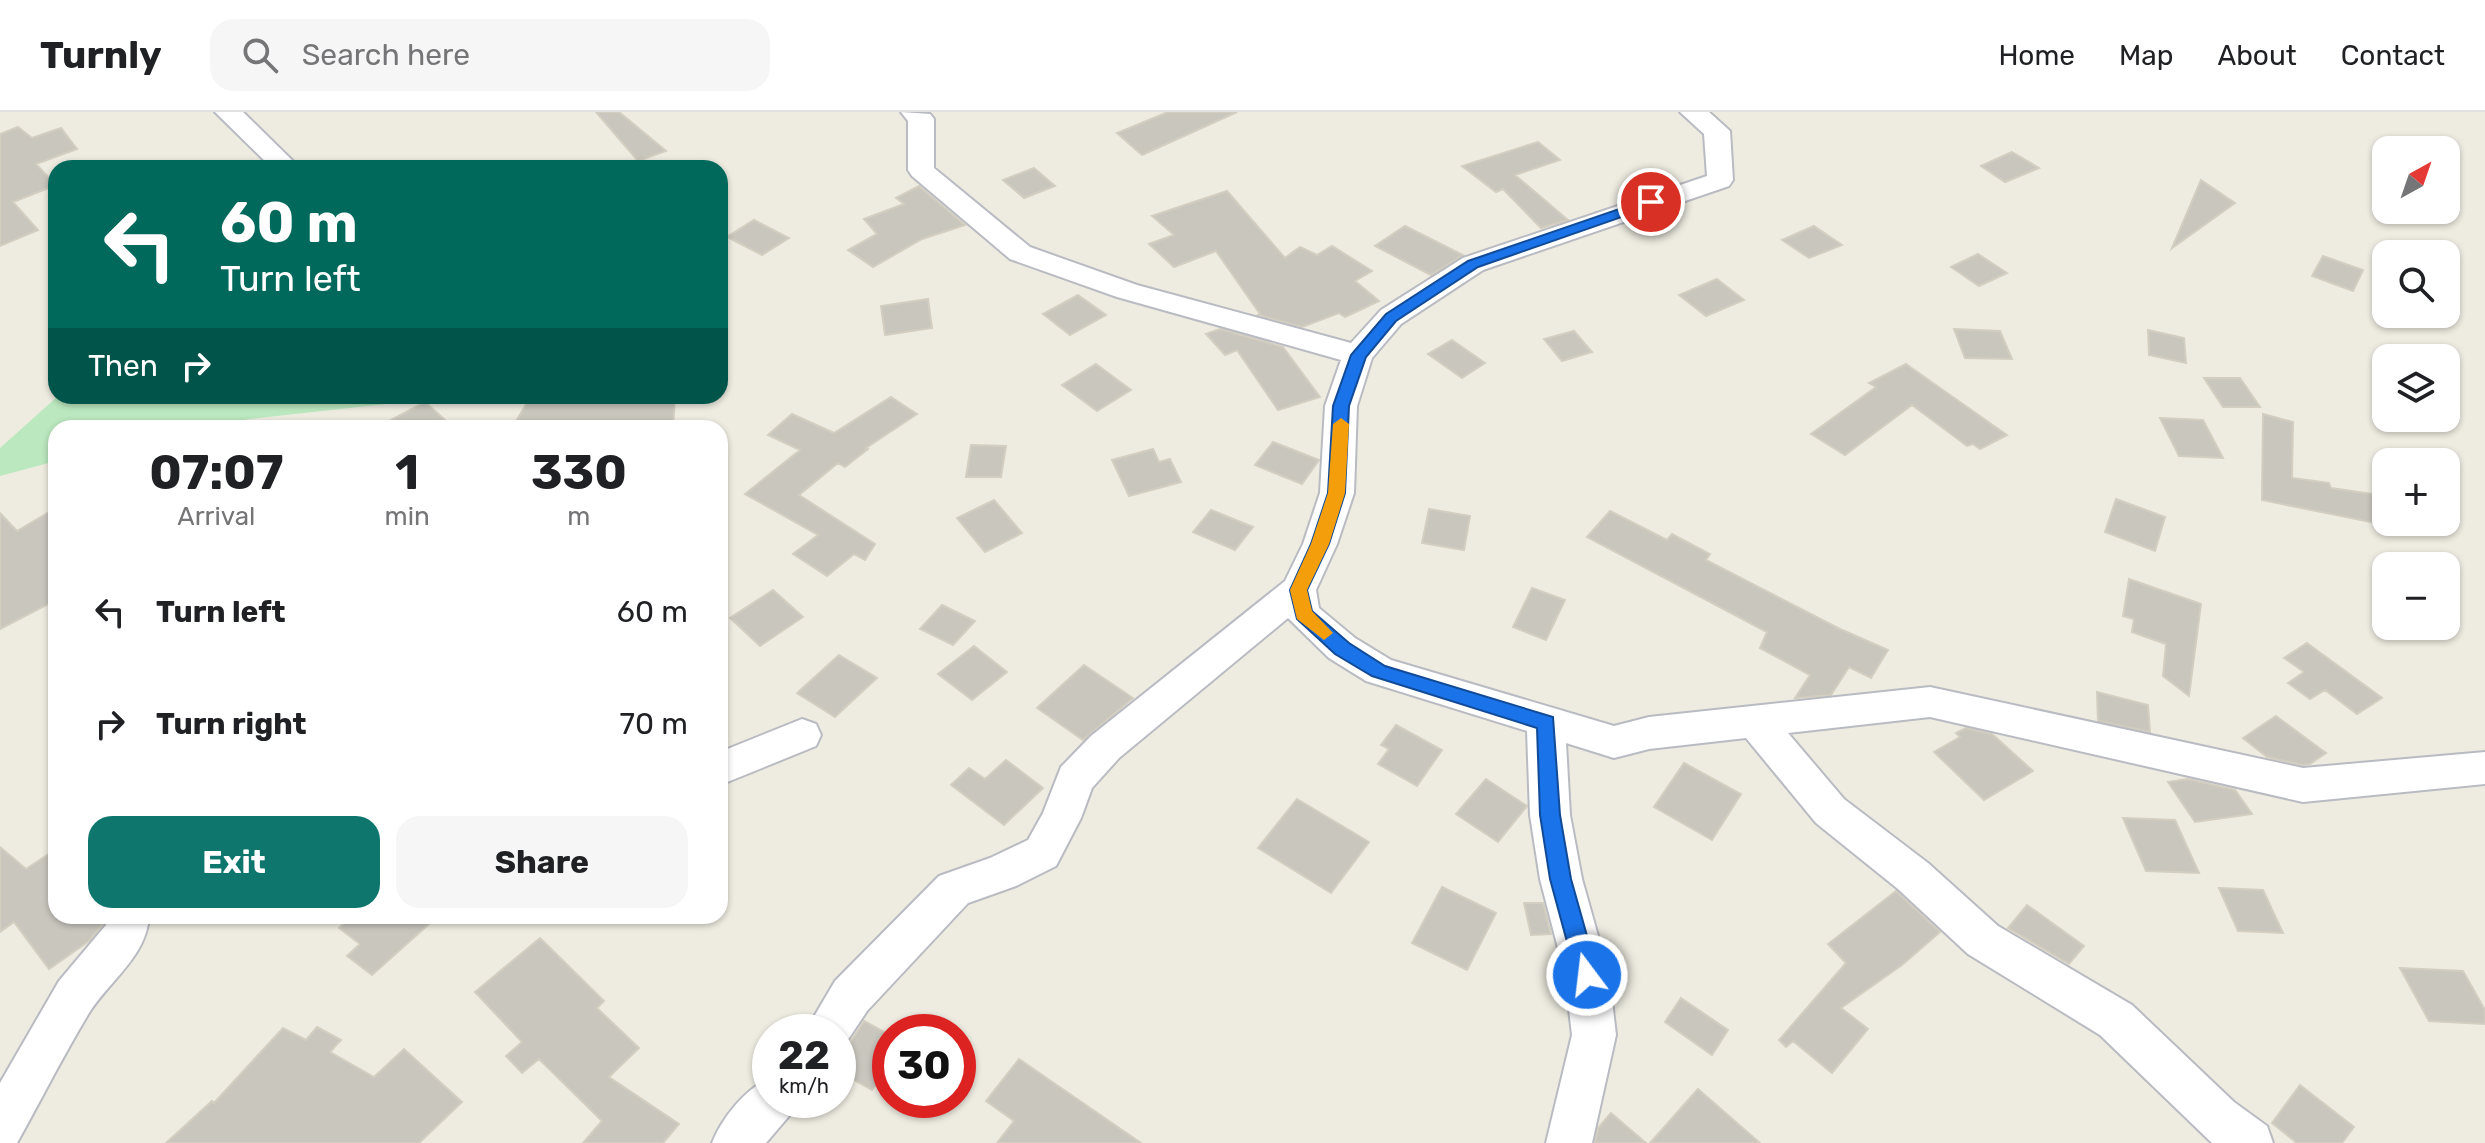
<!DOCTYPE html>
<meta charset="utf-8">
<style>
:root{--surface:#fff;--page:#f6f6f6;--text:#202124;--muted:#757577;--line:#e0e0e0;--accent:#0f766e}
body{margin:0;font-family:Rubik,sans-serif;background:var(--page);color:var(--text);height:100vh;display:flex;flex-direction:column;font-size:30px;white-space:nowrap}
*{box-sizing:border-box;margin:0}
p{font-size:26px;color:var(--muted)}
.icon{flex:none;width:44px;height:44px;fill:none;stroke:currentColor;stroke-width:2;stroke-linecap:round;stroke-linejoin:round}
.map{position:relative;flex:1;overflow:hidden}
.panel{position:absolute;left:48px;top:308px;width:680px;height:504px;display:flex;flex-direction:column;background:var(--surface);border-radius:24px;box-shadow:0 2px 6px #0004}
.panel>*{flex:none}
.top-card{position:absolute;left:48px;top:48px;width:680px;height:244px;border-radius:24px;box-shadow:0 2px 6px #0004;background:#00695c;color:#fff;overflow:hidden}
.needle{width:52px;rotate:40deg}
.buttons{position:absolute;left:2372px;top:24px;display:grid;gap:16px}
.buttons a{display:grid;place-items:center;width:88px;height:88px;border-radius:16px;background:var(--surface);box-shadow:0 2px 6px #0004;font-size:40px}
.speed{position:absolute;left:752px;top:902px;display:flex;gap:16px;font-size:40px;font-weight:700;text-align:center}
.speed>*{display:grid;place-content:center;width:104px;height:104px;border-radius:50%;background:var(--surface);box-shadow:0 2px 6px #0004;line-height:1}
.speed small{font-size:20px;font-weight:400}
.speed .limit{border:12px solid #d22;background:#fff;color:#111}
.pin{position:absolute;display:grid;place-items:center;width:68px;height:68px;color:#fff;margin:-34px;border:4px solid #fff;border-radius:50%;box-shadow:0 2px 8px #0007}
.me{position:absolute;width:88px;margin:-44px;rotate:345deg;stroke-linejoin:round;filter:drop-shadow(0 0 6px #0008)}
.turn{display:flex;align-items:center;gap:28px;height:168px;padding:0 40px;font-size:36px}
.turn .icon{width:104px;height:104px;stroke-width:2.5}
.turn b{display:block;font-size:56px;line-height:68px}
.then{display:flex;align-items:center;height:76px;padding:0 40px;background:#0003;gap:16px;font-size:30px}
.eta{display:flex;justify-content:space-evenly;align-items:center;height:136px;text-align:center}
.eta b{font-size:48px;font-weight:700;line-height:56px}
.button{display:flex;gap:16px;margin-top:auto;padding:16px 40px}
.button a{flex:1;height:92px;border-radius:24px;background:var(--accent);color:#fff;font-size:32px;font-weight:700;line-height:92px;text-align:center}
.button a+a{background:var(--page);color:var(--text)}
ul{padding:0;list-style:none}
li{display:flex;align-items:center;gap:24px;height:112px;padding:0 40px}
li div{flex:1}
li b{display:block;font-size:30px}
li em{font-style:normal}
header{display:flex;align-items:center;gap:48px;box-sizing:border-box;height:112px;padding:0 40px;background:var(--surface);border-bottom:2px solid var(--line)}
header strong{font-size:38px}
nav{display:flex;gap:44px;margin-inline-start:auto;font-size:28px}
.search{width:560px;height:72px;background:var(--page);display:flex;align-items:center;gap:20px;box-sizing:border-box;padding:0 28px;border-radius:24px;color:var(--muted);font-size:30px}
.map>svg:first-child{display:block}
.green{fill:#bbe8bf}
.building{fill:#c9c6be;stroke:#d3cebf;stroke-width:2}
.lines{fill:none;stroke-linecap:round;stroke-linejoin:round}
.minor-casing{stroke:#b9bbc2;stroke-width:4}
.minor{fill:#fff;fill-rule:evenodd}
.route{fill:#1a73e8;stroke:#114b97;stroke-width:2}
.slow{fill:#f59e0b}
</style>
<header>
<strong>Turnly</strong>
<div class="search"><svg class="icon" aria-label="search" viewBox="0 0 24 24"><circle cx="10" cy="10" r="6"/><path d="M15 15l6 6"/></svg>Search here</div>
<nav><a>Home</a><a>Map</a><a>About</a><a>Contact</a></nav>
</header>
<div class="map">
<svg width="2485" height="1031" viewBox="0 0 2485 1031">
<rect width="100%" height="100%" fill="#eeece1"/>
<path class="green" d="M58 284H426L413 289 249 307 213 316H56V349L0 364V336Z"/>
<path class="building" d="M596 0H619L666 39 638 49Z
M1168 0H1237L1142 43 1117 21Z
M18 15 32 26 61 16 77 37 36 52 56 73 13 90 38 118 0 134V22Z
M1538 30 1560 48 1515 63 1568 108 1541 116 1503 77 1496 80 1462 54Z
M2012 40 2039 56 2005 70 1981 54Z
M1034 56 1055 74 1024 86 1003 68Z
M2201 68 2235 91 2172 136Z
M919 74 965 113 922 127 873 155 848 138 877 122 864 107 904 92 896 86Z
M1227 79 1285 146 1300 135 1317 143 1332 134 1372 159 1355 169 1379 189 1345 205 1339 201 1302 215 1258 203 1260 202 1216 139 1174 155 1149 132 1174 123 1152 104Z
M754 108 789 126 762 143 727 125Z
M1405 114 1463 143 1431 163 1375 134Z
M1814 114 1842 133 1809 146 1782 128Z
M1978 142 2007 161 1979 174 1951 155Z
M2323 144 2363 158 2353 179 2312 164Z
M1717 167 1744 188 1706 204 1679 183Z
M1078 183 1106 203 1070 223 1043 202Z
M928 187 932 216 885 223 881 194Z
M1220 217 1283 235 1320 285 1278 298 1237 238 1225 243 1206 222Z
M1954 217 2000 219 2012 247 1965 246Z
M2148 218 2184 226 2186 251 2149 243Z
M1574 219 1592 240 1562 249 1544 227Z
M1452 228 1485 251 1462 266 1428 242Z
M1096 252 1131 278 1097 299 1062 273Z
M1906 252 2007 323 1980 337 1973 332 1967 334 1912 293 1845 343 1811 322 1876 275 1869 271Z
M2204 266H2240L2260 295H2223Z
M531 284H675L673 316H512Z
M891 285 917 302 866 336 868 337 845 355 838 351 799 383 875 432 865 448 854 442 827 464 793 442 818 423 745 382 800 338 768 323 792 302 834 321Z
M425 290 454 316H376Z
M2263 302 2293 310 2292 366 2329 371 2331 376 2372 382 2385 413 2262 388Z
M2160 306 2203 308 2223 346 2179 344Z
M1273 330 1319 348 1302 372 1255 353Z
M971 333 1006 334 1001 365H966Z
M1153 337 1159 350 1170 347 1181 370 1129 384 1112 348Z
M2116 387 2165 405 2155 439 2105 420Z
M994 388 1022 421 985 440 957 406Z
M56 396V488L0 517V401L17 419Z
M1429 397 1470 404 1464 438 1422 431Z
M1211 398 1253 415 1235 438 1193 420Z
M1610 399 1667 428 1672 422 1710 442 1706 448 1840 517 1888 538 1871 566 1849 555 1831 583 1795 586 1810 563 1760 536 1767 520 1587 425Z
M2129 467 2201 492 2189 584 2163 564 2166 532 2132 520 2134 507 2123 504Z
M1532 476 1565 488 1546 528 1513 515Z
M773 478 803 505 760 534 730 506Z
M942 493 975 509 953 533 920 517Z
M2307 531 2382 586 2357 602 2325 578 2310 587 2288 571 2304 560 2284 546Z
M974 534 1007 560 972 588 938 562Z
M839 543 877 566 835 605 797 581Z
M1084 553 1133 586 1083 628 1037 596Z
M2097 580 2148 593 2150 620 2098 609Z
M2276 604 2326 641 2310 652 2303 653 2267 645 2243 626Z
M1396 613 1442 638 1417 674 1378 652 1389 637 1381 633Z
M1966 616 1992 622 2033 659 1984 688 1934 640 1960 625 1956 621Z
M1006 648 1043 676 1004 713 951 673 969 656 985 667Z
M1684 651 1741 682 1712 728 1654 695Z
M1486 667 1527 694 1498 730 1456 702Z
M2188 667 2235 678 2252 702 2195 710 2168 670Z
M1297 687 1369 730 1331 781 1258 736Z
M2123 706 2175 708 2199 761 2146 759Z
M0 735 26 757 56 737V804H104L103 812 89 829 49 857 14 810 0 820Z
M1442 775 1496 801 1467 858 1412 831Z
M2219 776 2263 778 2283 821 2238 819Z
M1896 779 1940 820 1902 853 1841 896 1868 917 1832 961 1793 929 1786 935 1779 928 1846 851 1828 832Z
M1524 791H1543L1551 822 1531 823Z
M2027 793 2084 834 2069 852 2008 816Z
M352 804H438L372 863 347 844 360 832 339 816Z
M540 826 604 889 597 896 639 936 609 965 679 1012 663 1031H583L602 1009 539 947 522 961 506 944 522 930 475 880Z
M2400 856 2463 859 2485 898V912L2429 909Z
M1681 886 1728 918 1712 943 1665 910Z
M864 909 890 923V953L872 978 838 959V940L846 937Z
M317 915 341 928 330 940 374 965 404 937 462 990 419 1031H166L212 989 214 991 283 916 306 928Z
M1019 947 1141 1031H997L1014 1009 986 989Z
M2300 973 2354 1015 2342 1031H2297L2272 1011Z
M1698 977 1760 1031H1650Z
M1611 1001 1646 1031H1595L1598 1016Z"/>
<g class="lines">
<g class="minor-casing">
<path id="minor" d="M215 0H243L300 56H272Z
M901 0 930 2 934 7V56L1030 135 1137 173 1351 231 1381 198 1463 146 1707 64 1704 22 1680 0H1709L1730 19 1733 68 1729 74 1483 158 1401 212 1372 246 1357 294 1354 381 1337 432 1316 478 1319 496 1355 526 1391 548 1614 614 1649 605 1930 575 2303 656 2485 640V672L2303 690 1930 605 1788 621 1844 687 1928 751 1998 814 2132 893 2234 990 2267 1014 2273 1031H2212L2100 923 1968 842 1898 777 1816 711 1746 626 1649 637 1614 646 1566 631 1570 703 1582 767 1609 863 1616 923 1592 1031H1546L1572 923 1565 863 1540 767 1530 703 1527 619 1366 569 1329 546 1288 506 1119 646 1092 676 1081 706 1056 754 1016 774 968 791 867 899 843 935 838 937V920H805L835 869 939 764 990 746 1028 728 1043 701 1061 655 1091 624 1285 469 1303 432 1320 381 1325 294 1341 248 1117 185 1010 147 912 64 908 58V9Z
M802 607 816 612 821 623 816 634 720 673V640Z
M107 804H149C147 844 109 869 89 901 63 944 41 988 17 1031H0V971L59 869 106 813Z
M770 966V988H796L789 1004 766 1031H712C722 1006 745 977 770 966Z"/>
</g>
<use href="#minor" class="minor"/>
</g>
<path class="route" d="M1651 86 1658 90 1656 93 1478 155 1396 209 1366 245 1349 294 1345 381 1329 432 1307 478 1312 499 1349 531 1385 554 1553 605 1560 703 1571 767 1598 863 1595 870 1587 873 1579 870 1576 863 1550 767 1540 703 1537 616 1372 564 1335 542 1297 507 1290 478 1311 432 1328 381 1333 294 1351 243 1386 202 1468 149Z"/>
<path class="slow" d="M1341 306 1349 312 1345 381 1329 432 1307 478 1312 499 1333 521 1324 528 1297 507 1290 478 1311 432 1328 381 1333 312Z"/>
</svg>
<div class="buttons">
<a><svg class="needle" viewBox="-14 -14 28 28"><path d="M0-13l5 13h-10z" fill="#e53935"/><path d="M0 13l5-13h-10z" fill="#757577"/></svg></a>
<a><svg class="icon" aria-label="search" viewBox="0 0 24 24"><circle cx="10" cy="10" r="6"/><path d="M15 15l6 6"/></svg></a>
<a><svg class="icon" aria-label="layers" viewBox="0 0 24 24"><path d="M12 4l9 5-9 5-9-5zM3 14l9 5 9-5"/></svg></a>
<a>+</a>
<a>−</a>
</div>
<div class="speed"><div>22<small>km/h</small></div><div class="limit">30</div></div>
<div class="pin" style="left:1651px;top:90px;background:#d93025"><svg class="icon" aria-label="arrive" viewBox="0 0 24 24"><path d="M6 21V4h12l-3 4 3 4H6"/></svg></div>
<svg class="me" style="left:1587px;top:863px" viewBox="-20 -20 40 40"><circle r="17" fill="#1a73e8" stroke="#fff" stroke-width="3"/><path d="M0-11L8 9 0 5-8 9z" fill="#fff"/></svg>
<div class="top-card">
<div class="turn"><svg class="icon" aria-label="left" viewBox="0 0 24 24"><path d="M17 20v-9H6M10 6l-5 5 5 5"/></svg><div><b>60 m</b>Turn left</div></div>
<div class="then">Then<svg class="icon" aria-label="right" viewBox="0 0 24 24"><path d="M7 20v-9h11M14 6l5 5-5 5"/></svg></div>
</div>
<section class="panel">
<div class="eta">
<div><b>07:07</b><p>Arrival</p></div>
<div><b>1</b><p>min</p></div>
<div><b>330</b><p>m</p></div>
</div>
<ul>
<li><svg class="icon" aria-label="left" viewBox="0 0 24 24"><path d="M17 20v-9H6M10 6l-5 5 5 5"/></svg><div><b>Turn left</b></div><em>60 m</em></li>
<li><svg class="icon" aria-label="right" viewBox="0 0 24 24"><path d="M7 20v-9h11M14 6l5 5-5 5"/></svg><div><b>Turn right</b></div><em>70 m</em></li>
</ul>
<div class="button"><a>Exit</a><a>Share</a></div>
</section>
</div>
